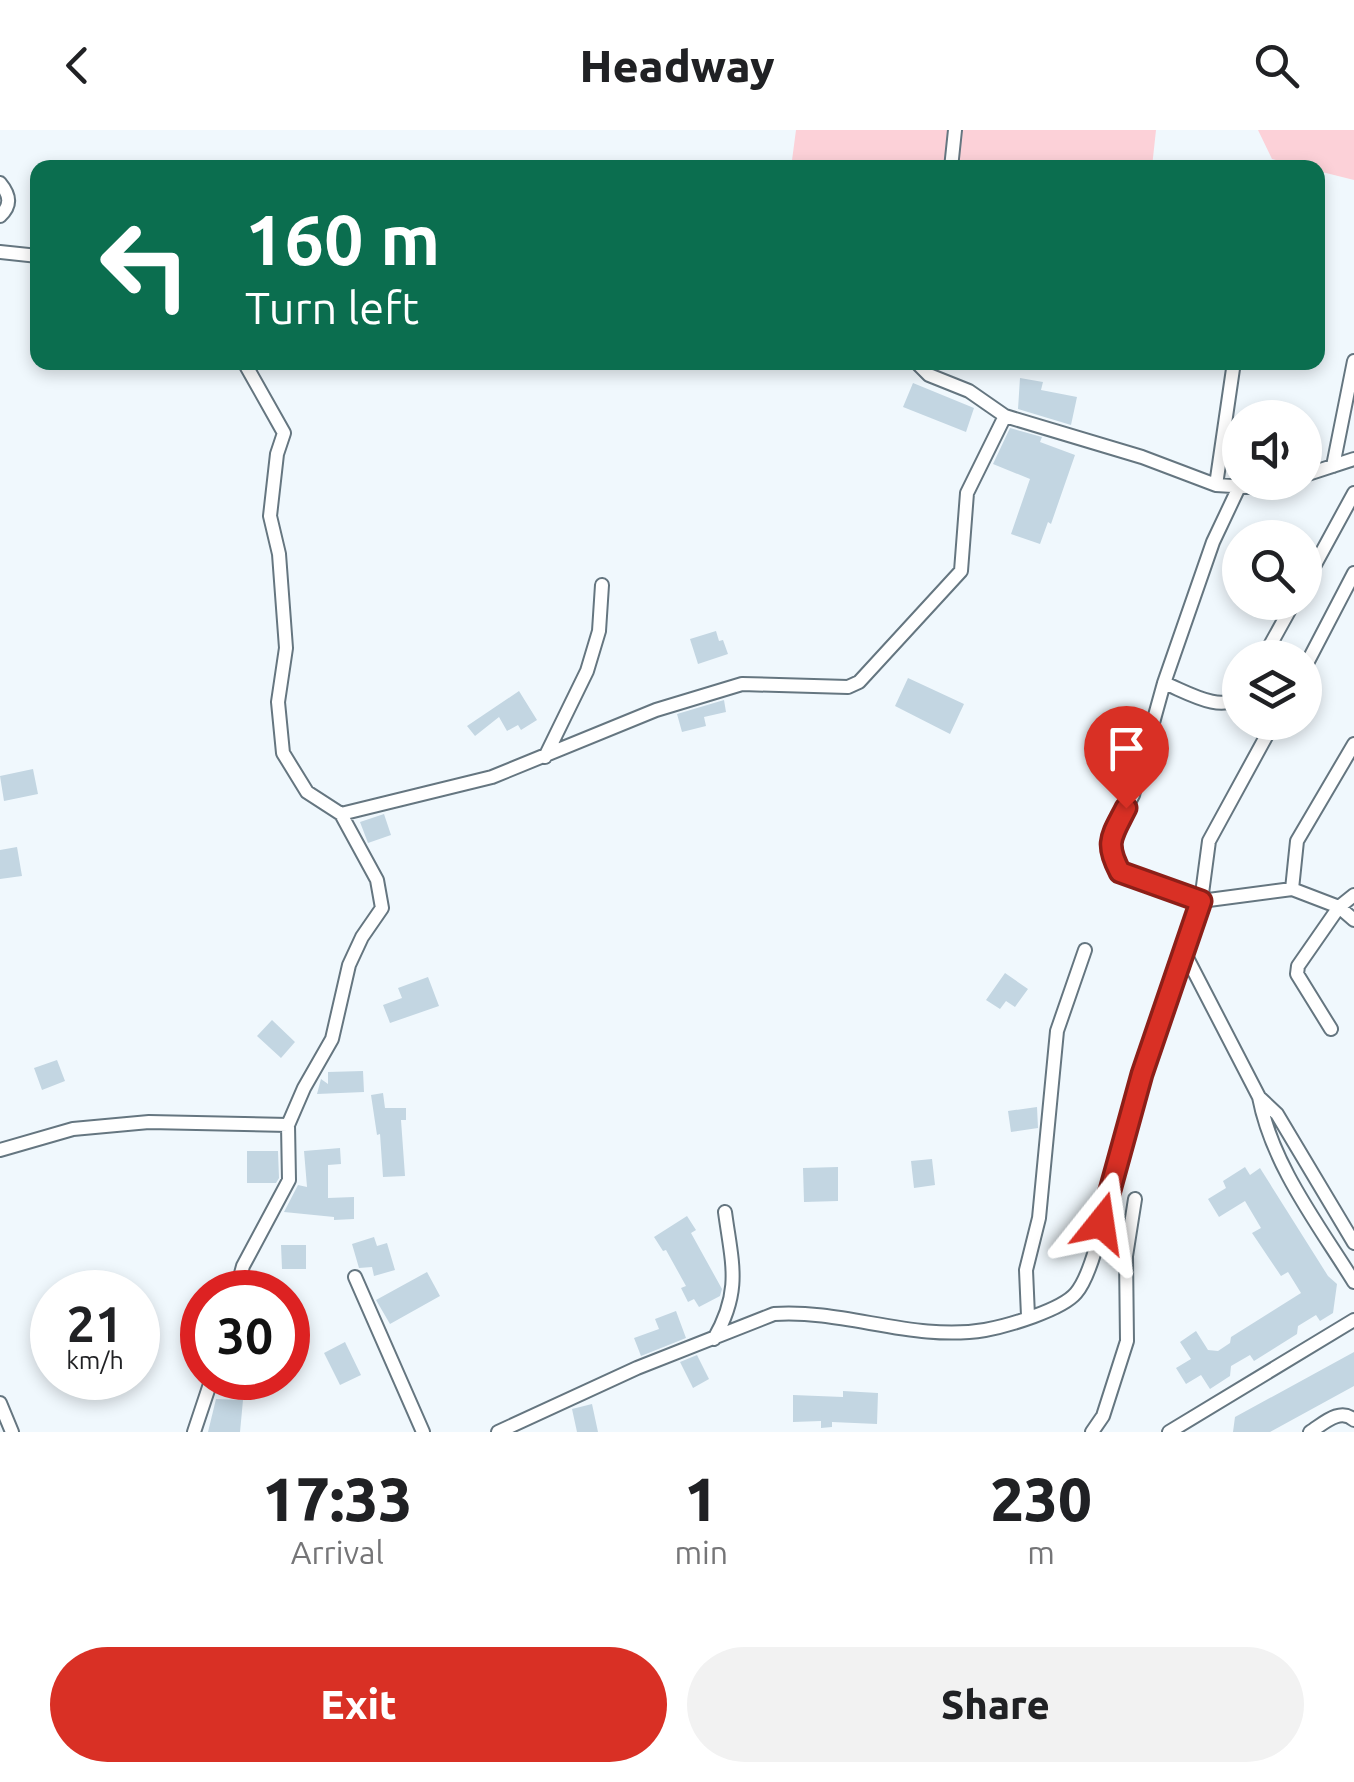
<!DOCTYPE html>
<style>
:root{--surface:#fff;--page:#f2f2f2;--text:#202124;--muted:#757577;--accent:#d93025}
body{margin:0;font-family:Ubuntu,sans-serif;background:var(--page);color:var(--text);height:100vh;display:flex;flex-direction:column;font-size:38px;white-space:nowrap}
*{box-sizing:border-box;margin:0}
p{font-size:32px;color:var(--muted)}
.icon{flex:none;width:55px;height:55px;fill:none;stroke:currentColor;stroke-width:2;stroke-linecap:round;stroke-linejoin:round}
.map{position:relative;height:1302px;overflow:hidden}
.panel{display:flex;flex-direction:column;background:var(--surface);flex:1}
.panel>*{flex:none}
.hud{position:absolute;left:30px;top:30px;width:1295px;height:210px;border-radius:20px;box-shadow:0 5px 15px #0003;background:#0b6e4f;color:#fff;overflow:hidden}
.tools{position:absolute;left:1222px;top:270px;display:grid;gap:20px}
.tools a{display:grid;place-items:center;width:100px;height:100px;border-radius:50%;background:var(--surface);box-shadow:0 5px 15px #0003;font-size:50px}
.speed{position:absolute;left:30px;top:1140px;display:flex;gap:20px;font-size:50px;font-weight:700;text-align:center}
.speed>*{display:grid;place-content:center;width:130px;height:130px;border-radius:50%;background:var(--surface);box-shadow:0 5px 15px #0003;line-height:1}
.speed small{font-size:25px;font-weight:400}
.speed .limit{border:15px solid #d22;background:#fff;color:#111}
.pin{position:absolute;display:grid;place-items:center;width:85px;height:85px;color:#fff;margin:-102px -42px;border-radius:50% 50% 50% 0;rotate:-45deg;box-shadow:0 0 10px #0007}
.pin .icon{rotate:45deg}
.me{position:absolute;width:110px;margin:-55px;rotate:15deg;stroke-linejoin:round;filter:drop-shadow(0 0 8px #0008)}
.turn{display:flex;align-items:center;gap:35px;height:210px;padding:0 50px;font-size:45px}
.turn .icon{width:130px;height:130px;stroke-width:2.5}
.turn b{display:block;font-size:70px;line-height:85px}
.eta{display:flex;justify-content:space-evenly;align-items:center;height:170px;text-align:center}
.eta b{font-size:60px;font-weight:800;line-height:70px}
.button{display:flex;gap:20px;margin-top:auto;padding:20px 50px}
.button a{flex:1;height:115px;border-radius:60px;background:var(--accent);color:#fff;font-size:40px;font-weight:800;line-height:115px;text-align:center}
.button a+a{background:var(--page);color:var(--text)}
header{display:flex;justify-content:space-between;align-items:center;height:130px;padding:0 50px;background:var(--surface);font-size:45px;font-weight:800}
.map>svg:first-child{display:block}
.green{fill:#fcd1d8}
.building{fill:#c3d6e2}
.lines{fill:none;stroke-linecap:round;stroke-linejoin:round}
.minor-casing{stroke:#657680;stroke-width:16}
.minor{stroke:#fff;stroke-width:12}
.route-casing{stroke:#8d1f18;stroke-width:25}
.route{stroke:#d93025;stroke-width:18}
</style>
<header><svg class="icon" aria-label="back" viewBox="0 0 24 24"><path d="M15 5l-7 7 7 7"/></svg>Headway<svg class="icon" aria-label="search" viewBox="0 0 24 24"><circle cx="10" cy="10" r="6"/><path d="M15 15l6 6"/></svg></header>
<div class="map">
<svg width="1354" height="1302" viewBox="0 0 1354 1302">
<rect width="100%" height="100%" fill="#f0f8fd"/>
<path class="green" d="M796 0H1156L1152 37 791 38Z
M1258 0H1354V50L1318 41V38L1304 37 1272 29Z"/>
<path class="building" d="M1020 248 1043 252 1041 260 1077 267 1071 295 1018 279Z
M913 253 974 278 966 302 903 277Z
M1010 298 1042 307 1040 312 1075 325 1051 394 1048 392 1040 414 1011 404 1030 349 993 334Z
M716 501 719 511 723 510 728 524 698 534 690 509Z
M908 548 964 574 950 604 895 576Z
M519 561 537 590 521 600 518 595 507 601 499 587 475 606 467 596Z
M724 570 726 582 704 587 706 596 682 602 677 584Z
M33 639 38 664 4 671 0 646Z
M384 684 391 705 368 713 360 692Z
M17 717 22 746 0 749V720Z
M1005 843 1028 859 1015 877 1006 871 1000 879 986 870Z
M428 847 439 876 390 893 383 875 402 868 398 858Z
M272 890 295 912 281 928 257 906Z
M57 930 65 951 42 960 34 938Z
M363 941 364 962 317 964 321 949 328 954V942Z
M383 963 385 978H406V990H401L405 1046 383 1047 380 1004 377 1005 371 965Z
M1037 977 1038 998 1011 1002 1008 981Z
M340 1018 341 1034 328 1035V1068L354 1067V1089L334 1090V1087L284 1082 298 1055 307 1057 304 1021Z
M247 1021H278L279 1048 276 1053H247Z
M932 1029 935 1055 914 1058 911 1031Z
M838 1037V1071L804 1072 803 1038Z
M1245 1037 1250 1045 1260 1038 1328 1146 1337 1154 1333 1183 1320 1191 1316 1185 1298 1196 1297 1204 1254 1231 1250 1225 1231 1236 1230 1246 1210 1259 1201 1245 1186 1254 1176 1238 1191 1229 1180 1212 1196 1201 1208 1220 1218 1221 1230 1213 1231 1207 1301 1163 1288 1142 1281 1146 1252 1103 1261 1098 1245 1071 1219 1087 1208 1069 1226 1058 1223 1051Z
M687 1086 696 1100 691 1103 722 1159 720 1166 699 1177 694 1169 688 1172 681 1158 686 1156 666 1120 663 1121 654 1107Z
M374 1107 377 1116 387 1113 395 1140 374 1146 372 1137 359 1138 352 1114Z
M281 1115H306V1139H282Z
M427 1142 440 1166 390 1194 376 1170Z
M676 1181 686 1208 641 1226 634 1208 659 1199 655 1189Z
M345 1212 361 1245 340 1255 324 1223Z
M1354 1222V1256L1270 1302H1233L1235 1287Z
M697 1225 709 1249 693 1258 680 1232Z
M843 1261 878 1263 877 1294 832 1292V1297L821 1298V1291L793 1292V1265L843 1267Z
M216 1269 243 1270 240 1302H208Z
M592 1274 598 1302H577L572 1279Z"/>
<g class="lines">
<g class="minor-casing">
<path id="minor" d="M951 38 955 0
M0 53C10 65 12 75 0 86
M0 122 38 126
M916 232 929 245 969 261 1005 286 1142 327 1216 355 1266 358 1282 352
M1333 336 1354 231
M1305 345 1354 329
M1216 355 1234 232
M1239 357 1213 412 1164 553 1133 665 1109 710 1111 725 1120 742 1201 771 1292 759 1339 777 1354 790
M1305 453 1354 363
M1263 528 1294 472
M1305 537 1354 443
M1164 553C1185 561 1223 585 1240 565
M1274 592 1209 711 1201 771 1184 822 1259 967C1272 1035 1318 1094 1354 1152
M545 627 587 541 599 501 602 455
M341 684 492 647 656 580 742 554 848 557 859 552 961 441 967 363 1005 286
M1292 759 1297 711 1354 614
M1331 899 1297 844 1298 836 1339 777 1354 765
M1259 967 1277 984 1354 1113
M0 1020 73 999 149 992 288 995
M355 1147 423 1302
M236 1162 243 1136 289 1050 288 995 304 958 332 909 349 835 362 807 382 778 377 750 341 684 307 662 283 623 278 572 286 518 279 424 270 386 277 324 284 303 244 232
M1028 1186 1026 1140 1039 1088 1057 901 1085 820
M714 1209C742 1160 732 1134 725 1082
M0 1273 12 1302
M194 1302 212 1248
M498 1302 637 1238 774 1184C844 1179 914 1212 985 1200 1007 1196 1062 1180 1076 1163 1094 1142 1106 1076 1113 1048 1134 971 1156 896 1184 822
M1092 1302 1103 1286 1127 1211 1126 1126 1135 1069
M1169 1302 1354 1190
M1310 1302C1323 1294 1340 1277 1354 1290"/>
</g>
<use href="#minor" class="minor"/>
</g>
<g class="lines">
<g class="route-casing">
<path id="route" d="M1101 1093 1142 944 1201 771 1120 742C1104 712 1112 706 1126 678"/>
</g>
<use href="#route" class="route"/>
</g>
</svg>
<div class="tools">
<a><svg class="icon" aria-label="sound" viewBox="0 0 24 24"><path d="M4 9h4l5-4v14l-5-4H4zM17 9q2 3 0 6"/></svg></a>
<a><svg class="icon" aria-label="search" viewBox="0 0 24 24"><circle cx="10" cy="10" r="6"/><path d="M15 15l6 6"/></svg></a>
<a><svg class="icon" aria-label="layers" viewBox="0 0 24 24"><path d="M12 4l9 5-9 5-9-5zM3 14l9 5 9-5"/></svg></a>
</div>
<div class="speed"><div>21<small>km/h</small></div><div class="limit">30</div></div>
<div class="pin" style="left:1126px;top:678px;background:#d93025"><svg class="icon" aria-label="arrive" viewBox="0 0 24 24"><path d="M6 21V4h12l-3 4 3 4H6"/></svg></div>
<svg class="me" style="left:1101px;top:1093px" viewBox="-20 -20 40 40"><path d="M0-17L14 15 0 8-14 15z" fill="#d93025" stroke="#fff" stroke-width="4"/></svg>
<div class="hud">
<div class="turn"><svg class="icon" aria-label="left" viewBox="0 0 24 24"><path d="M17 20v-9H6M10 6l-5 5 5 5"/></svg><div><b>160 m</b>Turn left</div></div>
</div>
</div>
<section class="panel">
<div class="eta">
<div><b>17:33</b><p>Arrival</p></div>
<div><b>1</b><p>min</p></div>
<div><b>230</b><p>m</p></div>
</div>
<div class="button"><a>Exit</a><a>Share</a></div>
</section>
